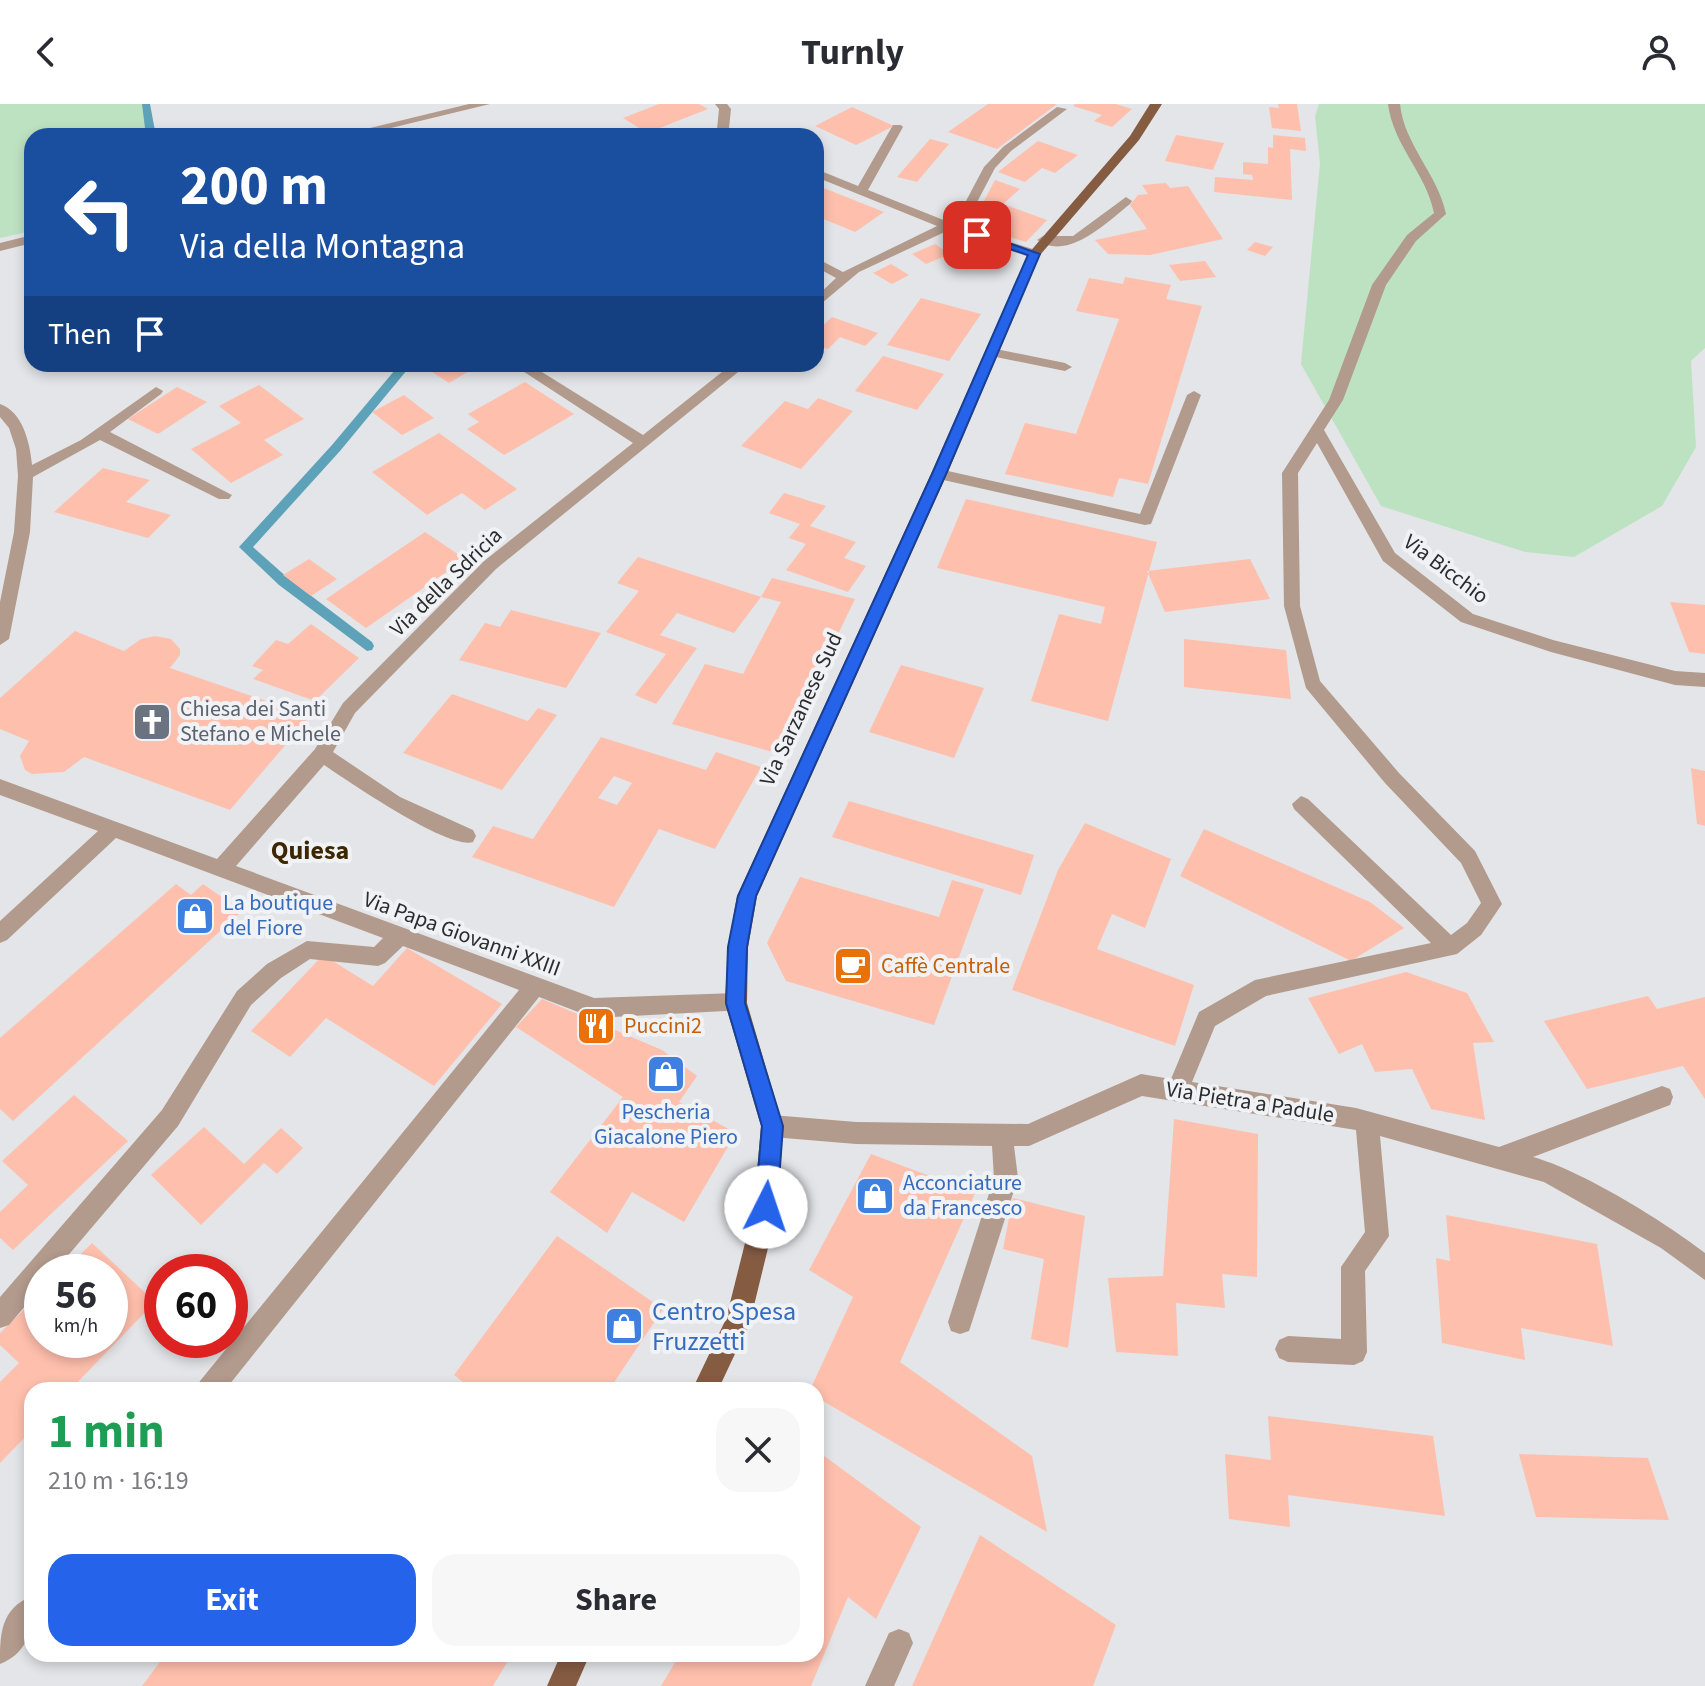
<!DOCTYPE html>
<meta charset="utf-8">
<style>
:root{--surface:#fff;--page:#f7f7f7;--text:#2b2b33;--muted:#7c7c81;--accent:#2563eb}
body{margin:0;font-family:"Source Sans 3",sans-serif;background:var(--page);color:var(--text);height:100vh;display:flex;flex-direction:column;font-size:30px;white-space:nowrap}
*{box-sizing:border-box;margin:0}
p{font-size:26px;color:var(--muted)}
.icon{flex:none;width:44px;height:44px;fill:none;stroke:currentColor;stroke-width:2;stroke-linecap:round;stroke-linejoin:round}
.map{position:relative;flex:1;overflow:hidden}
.panel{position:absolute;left:24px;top:1278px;width:800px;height:280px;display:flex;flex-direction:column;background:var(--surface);border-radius:24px;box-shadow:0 4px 12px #0003}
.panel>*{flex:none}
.hud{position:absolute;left:24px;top:24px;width:800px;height:244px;border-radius:24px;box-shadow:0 4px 12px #0003;background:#1a4fa0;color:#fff;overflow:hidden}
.speed{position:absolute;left:24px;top:1150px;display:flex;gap:16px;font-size:40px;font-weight:700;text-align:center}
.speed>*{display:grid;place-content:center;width:104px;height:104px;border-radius:50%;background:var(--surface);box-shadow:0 4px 12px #0003;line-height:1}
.speed small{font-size:20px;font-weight:400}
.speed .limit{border:12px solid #d22;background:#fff;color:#111}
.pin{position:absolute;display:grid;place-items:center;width:68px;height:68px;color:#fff;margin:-34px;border-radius:16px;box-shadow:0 4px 12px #0006}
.me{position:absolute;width:88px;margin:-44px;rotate:4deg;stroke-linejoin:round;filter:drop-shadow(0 0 6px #0008)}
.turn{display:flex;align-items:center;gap:28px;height:168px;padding:0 24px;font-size:36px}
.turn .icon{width:104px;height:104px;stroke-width:2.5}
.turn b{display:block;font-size:56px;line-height:68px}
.then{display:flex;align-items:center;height:76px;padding:0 24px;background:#0003;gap:16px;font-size:30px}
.round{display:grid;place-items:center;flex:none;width:84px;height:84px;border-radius:24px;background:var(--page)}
.overview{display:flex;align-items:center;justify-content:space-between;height:136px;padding:0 24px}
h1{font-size:48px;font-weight:700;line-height:60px;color:#1e9e55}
.primary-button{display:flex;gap:16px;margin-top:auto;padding:16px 24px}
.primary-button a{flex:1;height:92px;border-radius:24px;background:var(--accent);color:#fff;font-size:32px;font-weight:700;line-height:92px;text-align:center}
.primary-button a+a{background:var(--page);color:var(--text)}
header{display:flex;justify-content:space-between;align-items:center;height:104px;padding:0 24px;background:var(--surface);font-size:36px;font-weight:700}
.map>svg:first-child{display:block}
.green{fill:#bde2c2}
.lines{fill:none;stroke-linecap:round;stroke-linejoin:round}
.stream{fill:#5ea2ba;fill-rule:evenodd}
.building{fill:#ffbfad;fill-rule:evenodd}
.minor{fill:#b29a8c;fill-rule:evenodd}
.major{fill:#855b42;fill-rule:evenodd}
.route{fill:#2563eb;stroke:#184099;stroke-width:2}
.labels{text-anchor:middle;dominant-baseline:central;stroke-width:8;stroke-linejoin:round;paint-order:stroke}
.street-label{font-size:22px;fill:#2b2c2d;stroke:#f0f2f5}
.worship-label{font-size:22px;fill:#5b616d;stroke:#f0f2f5;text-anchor:start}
.shop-label{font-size:22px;fill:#366cbe;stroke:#f0f2f5;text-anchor:start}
.food-label{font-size:22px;fill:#c56008;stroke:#f0f2f5;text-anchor:start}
.quarter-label{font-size:26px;font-weight:bold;fill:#3c2701;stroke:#f0f2f5}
.near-shop-label{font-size:26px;fill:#366cbe;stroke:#f0f2f5;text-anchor:start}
</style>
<header><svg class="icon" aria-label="back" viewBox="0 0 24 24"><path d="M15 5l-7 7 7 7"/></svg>Turnly<svg class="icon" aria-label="person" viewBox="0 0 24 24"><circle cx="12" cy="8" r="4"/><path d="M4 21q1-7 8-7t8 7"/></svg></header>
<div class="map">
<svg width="1705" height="1582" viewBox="0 0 1705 1582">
<rect width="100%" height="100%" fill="#e3e5e8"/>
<path class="green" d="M0 0H147L153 27 144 29V32H32V127L0 134Z
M1319 0H1705V244L1691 257 1696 343 1662 402 1574 453 1525 448 1381 402 1301 260 1320 59 1315 12Z"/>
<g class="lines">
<path class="stream" d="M142 0H150L156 32H146Z
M400 260H412L340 347 253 443 289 475 372 538 374 542 372 546 367 547 279 481 239 443 332 341Z"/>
</g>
<path class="building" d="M659 0H699L708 5 647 29 623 14Z
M988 0H1057L997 45 948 28Z
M1075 0H1116L1132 5 1112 23 1094 17 1102 11 1073 2Z
M1278 0H1297L1301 27 1272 24 1269 3 1279 4Z
M852 3 894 22 856 41 815 22Z
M1176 31 1224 39 1213 66 1165 57Z
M1273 31 1305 34 1306 47 1290 45 1292 96 1214 88 1215 73 1253 76 1252 71 1243 70V58L1268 60V43L1273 44Z
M930 35 949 40 917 78 897 73Z
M1038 37 1078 51 1055 69 1042 64 1025 78 998 68Z
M995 76 1020 85 1003 100 1047 116 1026 138 983 125 987 121 975 114Z
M1166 79 1170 84 1188 82 1223 135 1150 151 1108 150 1095 136 1147 125 1130 101 1138 91 1148 90 1142 81Z
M816 81 884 108 855 128 816 112Z
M1255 138 1273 143 1265 152 1247 146Z
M935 140 950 150 926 160 912 150Z
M1205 157 1216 173 1180 177 1169 161Z
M891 160 909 171 892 180 873 169Z
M1125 173 1171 181 1166 195 1202 202 1148 380 1119 374 1113 393 1005 370 1025 319 1076 330 1119 215 1076 207 1089 174 1123 180Z
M921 194 981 210 949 257 887 241Z
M832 213 878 229 865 242 840 233 828 245 816 241V228Z
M883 252 944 270 917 306 855 287Z
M420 260H481L449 279Z
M525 278 574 310 504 351 467 325 479 318 468 310Z
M259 281 304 315 264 336 283 351 231 379 191 345 241 319 219 302Z
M177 283 207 298 158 330 128 315Z
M404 291 434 314 402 331 372 308Z
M818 294 853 307 801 365 741 342 785 297 808 305Z
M439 329 517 385 485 406 462 389 427 411 372 368Z
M103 364 150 376 126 398 171 411 148 434 54 408Z
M784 389 826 402 810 422 856 438 844 454 866 462 848 488 786 466 806 440 789 434 800 420 769 409Z
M966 395 1157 438 1108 617 1031 597 1059 510 1101 520 1105 503 937 464Z
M425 428 465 455 366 524 326 495Z
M638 453 761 493 734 529 677 509 660 531 697 544 656 600 635 591 666 550 606 528 639 487 617 479Z
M309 455 337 475 311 492 283 471Z
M1250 455 1270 495 1165 508 1147 467Z
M772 474 855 495 780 650 672 620 705 560 743 570 781 498 761 493Z
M1670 498 1705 501V550L1689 548Z
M511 506 601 529 566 584 459 556 485 519 500 523Z
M311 520 359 554 315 597 253 575 263 566 252 562 276 536 288 540Z
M75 527 124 547 141 535 155 532 171 535 180 545V551L170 564 310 612 230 706 84 653 64 668 32 670 25 666 20 652 29 637 0 625V594Z
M1184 535 1286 546 1291 595 1184 583Z
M901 561 984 584 954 654 869 628Z
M452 590 528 617 538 604 557 611 502 686 403 649Z
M601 633 706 666 716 648 761 663 715 745 659 725 614 803 472 753 493 722 533 735ZM614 672 632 679 617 701 598 694Z
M1691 664 1705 667V722L1697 720Z
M849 697 1034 751 1021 791 832 733Z
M1085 719 1171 755 1145 824 1112 810 1097 845 1194 881 1175 942 1012 886 1058 766Z
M1204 725 1370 798 1404 824 1351 857 1180 772Z
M800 773 939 813 952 776 984 785 934 921 786 877 767 839Z
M176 780 191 791 203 780 242 807 13 1017 0 1005V934Z
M407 844 502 900 434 982 326 914 290 953 251 927 323 851 373 882Z
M1406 868 1467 889 1494 938 1473 939 1485 1016 1431 1005 1412 965 1375 968 1362 940 1339 950 1308 894Z
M1648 892 1657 905 1705 893V995L1683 962 1587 985 1544 917Z
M542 895 662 946 697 972 679 998 736 1029 684 1118 632 1088 607 1129 550 1088 623 993 516 923Z
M74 991 128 1037 13 1146 0 1134V1108L28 1081 2 1057Z
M1174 1015 1258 1030 1257 1173 1222 1170 1225 1204 1176 1199 1178 1252 1116 1248 1108 1174 1163 1172Z
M204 1023 244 1060 281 1024 303 1044 277 1070 264 1059 201 1121 151 1071Z
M871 1050 975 1089 900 1258 1032 1352 1047 1428 816 1293V1286H810L853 1193 809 1166Z
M1013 1094 1085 1112 1068 1244 1031 1235 1044 1155 1003 1145Z
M1446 1111 1597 1140 1613 1242 1521 1224 1525 1256 1442 1239 1436 1154 1450 1157Z
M557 1132 663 1205 609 1286H473L454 1271Z
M92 1139 155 1198 70 1286H32V1326L0 1359V1278L19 1259 0 1241V1229L42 1188V1236H110V1168H63Z
M1268 1312 1433 1332 1445 1412 1288 1391 1290 1423 1229 1415 1225 1350 1271 1356Z
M816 1346 921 1423 876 1515 848 1493 811 1582H661L680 1550H816Z
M1519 1350 1648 1354 1669 1416 1536 1413Z
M980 1431 1116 1521 1093 1582H912Z
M166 1550H512L493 1582H142Z"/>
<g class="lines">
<path class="minor" d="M469 0H490L358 32H337Z
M715 0H727L731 5 729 24 737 32H724L717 25 719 5Z
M1388 0H1400C1404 41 1438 70 1446 110L1416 137 1386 181 1343 296 1324 326 1395 449 1473 510 1553 536 1675 567 1705 569V583L1675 581 1551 548 1461 518 1383 457 1317 339 1298 369 1300 502 1320 577 1399 669 1475 747 1502 800 1481 831 1457 850 1266 892 1215 922 1192 978 1356 1004 1499 1043 1662 982 1670 985 1673 993 1670 1001 1533 1053C1581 1066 1665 1118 1705 1149V1176L1661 1144 1544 1078 1380 1032 1389 1132 1365 1167 1367 1248 1363 1257 1354 1261 1288 1258 1279 1254 1275 1245 1279 1236 1288 1232 1341 1235V1163L1365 1128 1356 1026 1142 992 1029 1042H1014L1018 1074 972 1218 969 1227 960 1230 951 1227 948 1218 994 1074 992 1042 856 1040 772 1033 764 1030 761 1022 764 1014 772 1011 856 1018 1028 1020 1141 970 1171 975 1199 908 1255 876 1431 839 1294 705 1292 700 1301 692 1308 695 1451 831 1467 819 1481 799 1461 759 1385 679 1306 584 1284 502 1282 369 1329 296 1372 181 1407 131 1434 109C1426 69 1393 41 1388 0Z
M1057 3 1067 5 1011 47 995 64 975 102 956 121 1039 147V153H1029L949 126 859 168 816 204V193L836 174 816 163V154L843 168 937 122 816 73V65L858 82 893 21H901L903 23 868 86 946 117 966 97 984 63 1003 43Z
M1126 93 1132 97 1130 100C1107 118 1068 158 1037 136L1043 132H1073Z
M32 131V139L0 147V139Z
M991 244 1065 259 1072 263 1065 267 986 251V245Z
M512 260H529L643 331 732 260H748L496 465 355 609 333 648 400 693 473 726 476 732 473 738C448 746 348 677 324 661L236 762 594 894 736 889 744 892 747 899 744 906 594 914 539 893 225 1286H196L200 1277 519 886 403 842 385 859 378 862 310 855 281 874 251 901 178 1022 54 1168H42V1182L9 1221 0 1224V1193L162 1006 237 887 267 860 307 837 374 843 383 834 116 734 7 836 0 839V817L98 727 0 691V675L217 755 315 645 343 599 484 457 633 339Z
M156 283 163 287 161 290 110 328 232 391 229 395H219L100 336 33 373 30 428 9 535 0 541V498L14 428 18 372 16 345 9 324 0 313V300C23 308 30 339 32 361L81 336Z
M1194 287 1201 291 1151 420 1145 421 939 375 931 370 939 365 1140 410 1187 291Z
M32 1492C32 1521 32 1547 0 1560 0 1531 0 1505 32 1492Z
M899 1525 909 1529 913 1539 894 1582H865L889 1529Z"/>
<path class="major" d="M1150 0H1162L1139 36 1040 151 947 370 757 792 748 843 747 899 783 1022 778 1103 750 1218 718 1286H692L726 1215 754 1103 761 1022 725 899 728 843 737 792 931 370 1028 150 1130 32Z
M561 1550H590L576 1582H547Z"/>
</g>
<path class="route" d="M977 128 1040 150 946 370 756 792 747 843 745 899 783 1022 777 1103 774 1111 766 1114 759 1111 755 1103 762 1022 726 899 728 843 738 792 932 370 1028 151 973 133Z"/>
<defs>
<g id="church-square" transform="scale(2)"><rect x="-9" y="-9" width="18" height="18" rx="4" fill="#6b7280" stroke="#f0f2f5"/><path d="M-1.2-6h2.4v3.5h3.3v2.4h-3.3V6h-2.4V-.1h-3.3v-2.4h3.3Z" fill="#fff"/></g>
<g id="shop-square" transform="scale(2)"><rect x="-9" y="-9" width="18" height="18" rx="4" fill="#3f7fe0" stroke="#f0f2f5"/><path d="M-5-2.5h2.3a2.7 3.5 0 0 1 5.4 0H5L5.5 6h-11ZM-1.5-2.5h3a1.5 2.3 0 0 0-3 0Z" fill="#fff"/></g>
<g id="cafe-square" transform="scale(2)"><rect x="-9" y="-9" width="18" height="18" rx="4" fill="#e8710a" stroke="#f0f2f5"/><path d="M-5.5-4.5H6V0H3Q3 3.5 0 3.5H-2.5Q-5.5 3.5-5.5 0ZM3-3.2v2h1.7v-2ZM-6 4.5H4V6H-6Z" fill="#fff"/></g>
<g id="restaurant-square" transform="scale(2)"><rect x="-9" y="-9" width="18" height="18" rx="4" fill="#e8710a" stroke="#f0f2f5"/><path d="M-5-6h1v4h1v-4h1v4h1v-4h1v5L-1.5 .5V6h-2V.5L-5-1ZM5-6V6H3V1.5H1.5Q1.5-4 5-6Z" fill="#fff"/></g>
</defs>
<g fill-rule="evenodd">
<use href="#church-square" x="152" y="618"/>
<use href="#shop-square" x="195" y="812"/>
<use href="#cafe-square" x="853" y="862"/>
<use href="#restaurant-square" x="596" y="922"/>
<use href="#shop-square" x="666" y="970"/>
<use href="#shop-square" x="875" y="1092"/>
<use href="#shop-square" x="624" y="1222"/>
</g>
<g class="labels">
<g class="street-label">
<text transform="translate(1446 465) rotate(37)">Via Bicchio</text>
<text transform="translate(446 478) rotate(-44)">Via della Sdricia</text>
<text transform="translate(801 605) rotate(-65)">Via Sarzanese Sud</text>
<text transform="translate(462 830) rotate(20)">Via Papa Giovanni XXIII</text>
<text transform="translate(1250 998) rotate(9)">Via Pietra a Padule</text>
</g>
<g class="worship-label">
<text x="180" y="605">Chiesa dei Santi<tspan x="180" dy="25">Stefano e Michele</tspan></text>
</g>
<g class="shop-label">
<text x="223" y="799">La boutique<tspan x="223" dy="25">del Fiore</tspan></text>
<text x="666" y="1008" text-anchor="middle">Pescheria<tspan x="666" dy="25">Giacalone Piero</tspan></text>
<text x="903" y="1079">Acconciature<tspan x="903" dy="25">da Francesco</tspan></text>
</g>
<g class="food-label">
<text x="881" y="862">Caffè Centrale</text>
<text x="624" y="922">Puccini2</text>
</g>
<g class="quarter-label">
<text x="310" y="746">Quiesa</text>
</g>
<g class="near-shop-label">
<text x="652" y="1207">Centro Spesa<tspan x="652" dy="30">Fruzzetti</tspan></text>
</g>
</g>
</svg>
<div class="speed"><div>56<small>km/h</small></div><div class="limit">60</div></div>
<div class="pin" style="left:977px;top:131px;background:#d93025"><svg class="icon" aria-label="arrive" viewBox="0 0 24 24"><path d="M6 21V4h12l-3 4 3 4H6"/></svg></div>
<svg class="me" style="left:766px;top:1103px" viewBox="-20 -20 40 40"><circle r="19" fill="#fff"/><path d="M0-13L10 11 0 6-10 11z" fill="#2563eb"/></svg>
<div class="hud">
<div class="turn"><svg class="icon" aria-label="left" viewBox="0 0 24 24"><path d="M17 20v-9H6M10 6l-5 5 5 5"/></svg><div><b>200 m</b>Via della Montagna</div></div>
<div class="then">Then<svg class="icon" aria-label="arrive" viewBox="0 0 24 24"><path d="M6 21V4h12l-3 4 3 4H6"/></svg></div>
</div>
<section class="panel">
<div class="overview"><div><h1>1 min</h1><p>210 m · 16:19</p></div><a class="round"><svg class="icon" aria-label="close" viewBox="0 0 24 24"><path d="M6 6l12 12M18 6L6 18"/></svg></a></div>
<div class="primary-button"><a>Exit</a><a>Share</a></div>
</section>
</div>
